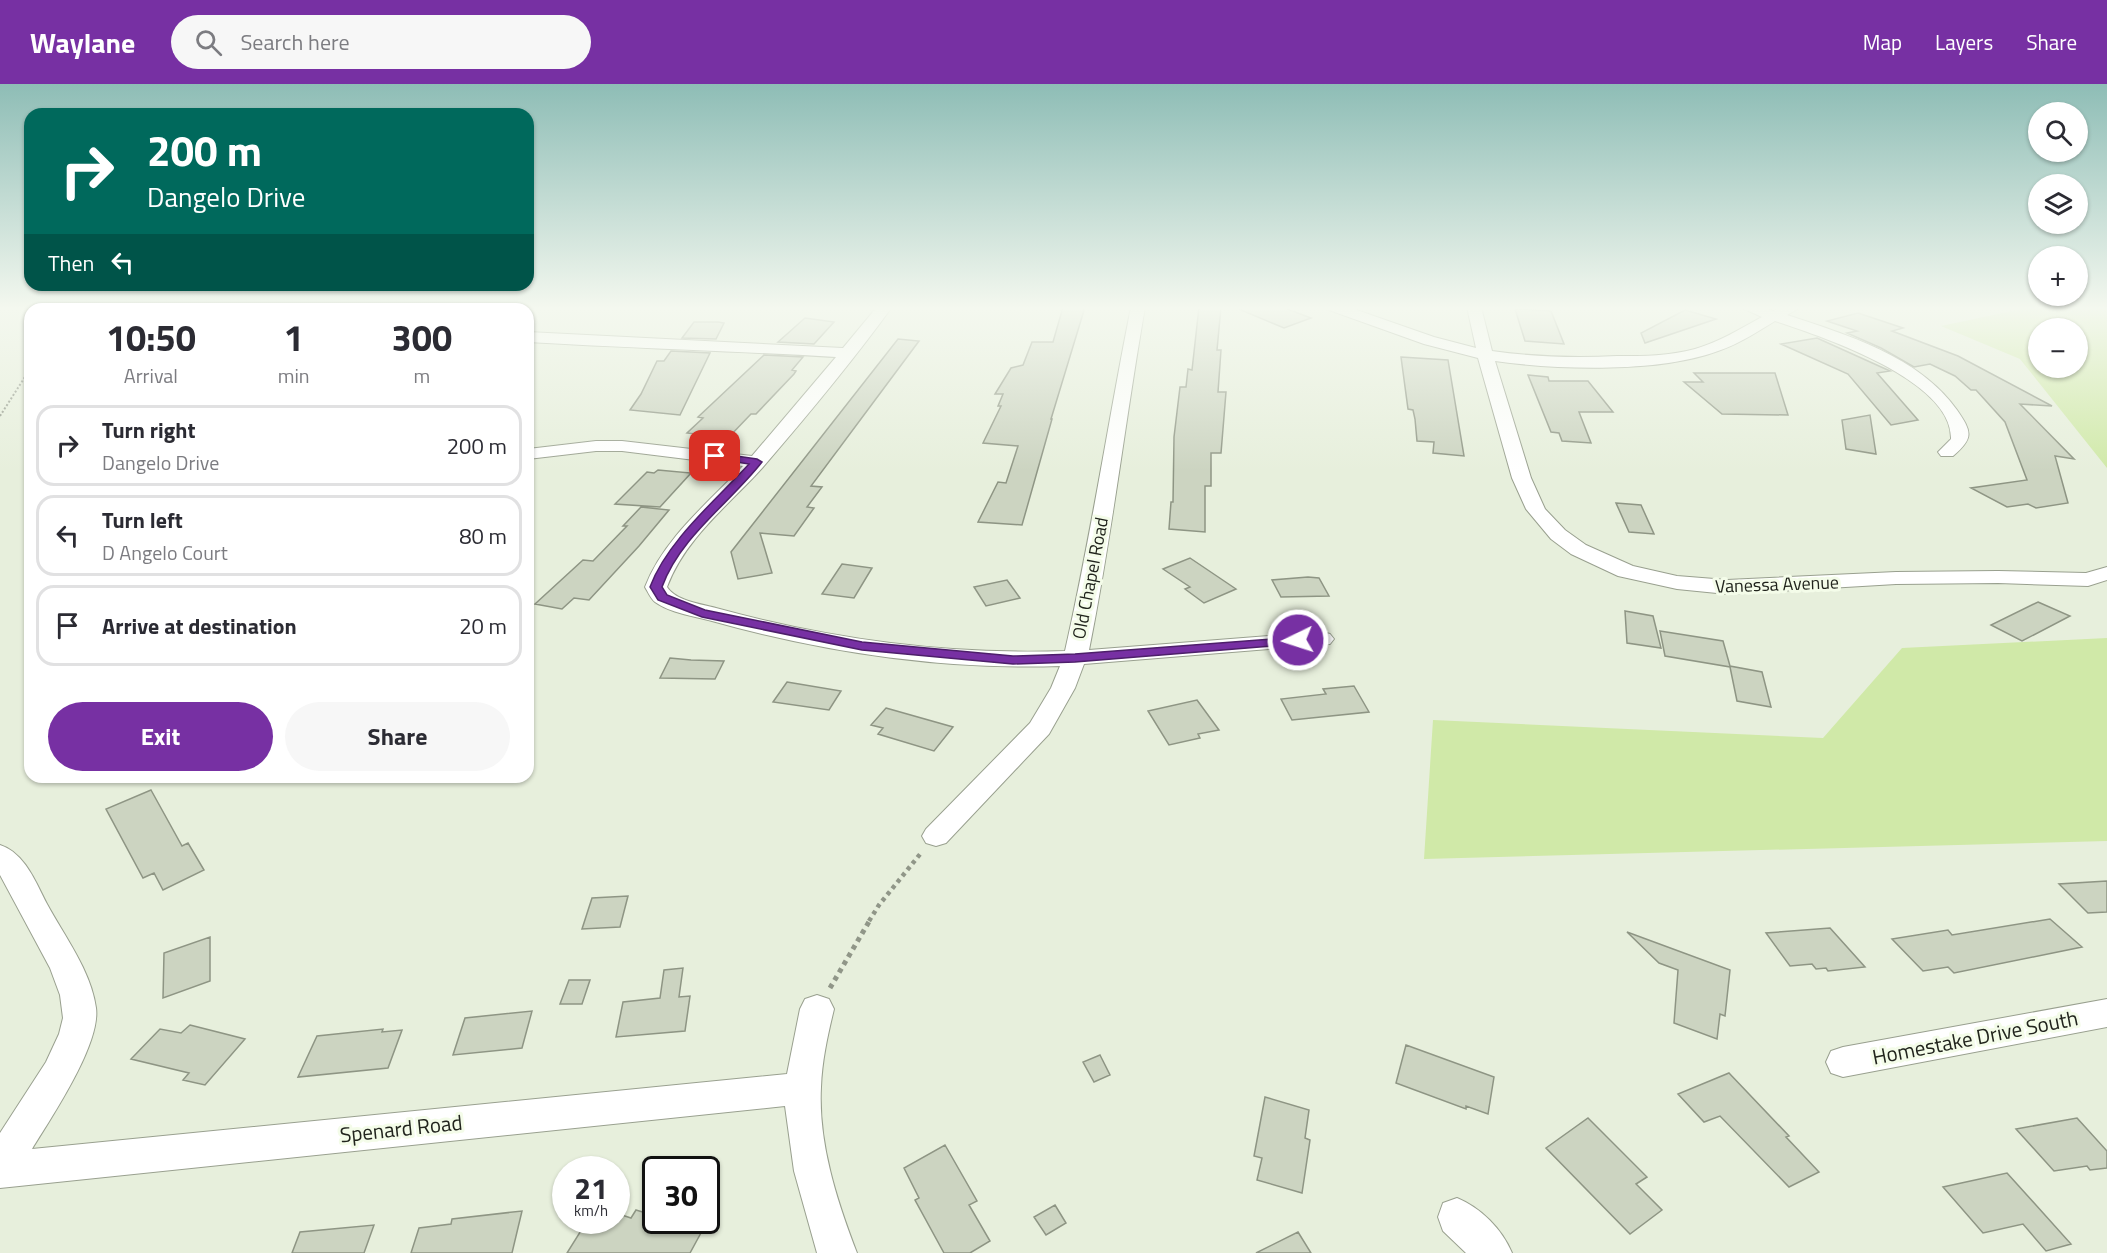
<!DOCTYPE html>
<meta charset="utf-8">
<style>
:root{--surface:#fff;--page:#f7f7f7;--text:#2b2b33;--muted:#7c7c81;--line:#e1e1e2;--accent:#7730a3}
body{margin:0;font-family:"Titillium Web",sans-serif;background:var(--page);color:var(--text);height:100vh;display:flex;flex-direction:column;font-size:22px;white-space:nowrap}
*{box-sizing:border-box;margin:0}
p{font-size:20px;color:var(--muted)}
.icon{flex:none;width:33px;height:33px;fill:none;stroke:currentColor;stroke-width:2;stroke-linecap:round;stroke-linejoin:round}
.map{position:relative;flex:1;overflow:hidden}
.details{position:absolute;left:24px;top:219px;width:510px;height:480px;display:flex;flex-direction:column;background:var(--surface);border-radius:18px;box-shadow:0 2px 4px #0004}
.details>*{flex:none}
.top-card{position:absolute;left:24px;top:24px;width:510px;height:183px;border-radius:18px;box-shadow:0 2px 4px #0004;background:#00695c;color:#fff;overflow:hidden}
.fabs{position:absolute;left:2028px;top:18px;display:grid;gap:12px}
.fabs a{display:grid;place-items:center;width:60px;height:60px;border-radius:50%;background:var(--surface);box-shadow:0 2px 4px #0004;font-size:30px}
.speed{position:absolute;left:552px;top:1072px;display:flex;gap:12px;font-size:30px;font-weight:700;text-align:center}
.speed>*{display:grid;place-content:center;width:78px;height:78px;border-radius:50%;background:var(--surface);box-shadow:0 2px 4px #0004;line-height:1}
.speed small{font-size:15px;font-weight:400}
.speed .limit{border:3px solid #111;border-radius:9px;background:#fff;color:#111}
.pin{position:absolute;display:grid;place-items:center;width:51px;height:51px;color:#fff;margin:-26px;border-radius:12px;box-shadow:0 3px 9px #0006}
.me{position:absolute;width:66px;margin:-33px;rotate:266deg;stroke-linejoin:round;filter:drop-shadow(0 0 4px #0008)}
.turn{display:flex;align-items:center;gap:21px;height:126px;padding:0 24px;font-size:27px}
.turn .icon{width:78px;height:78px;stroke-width:2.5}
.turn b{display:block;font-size:42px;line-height:51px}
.then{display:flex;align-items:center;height:57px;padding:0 24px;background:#0003;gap:12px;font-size:22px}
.eta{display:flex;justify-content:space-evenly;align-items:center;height:102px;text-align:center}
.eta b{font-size:36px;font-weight:700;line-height:42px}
.button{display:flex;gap:12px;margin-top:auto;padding:12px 24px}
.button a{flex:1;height:69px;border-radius:36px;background:var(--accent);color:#fff;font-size:24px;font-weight:700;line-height:69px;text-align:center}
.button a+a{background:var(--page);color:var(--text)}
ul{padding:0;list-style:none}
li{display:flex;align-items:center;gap:18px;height:81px;margin:0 12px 9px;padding:0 12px;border:3px solid var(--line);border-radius:18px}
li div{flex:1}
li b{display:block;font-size:22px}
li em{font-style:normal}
header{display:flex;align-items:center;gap:36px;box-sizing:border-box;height:84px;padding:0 30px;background:var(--accent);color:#fff}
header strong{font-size:28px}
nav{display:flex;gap:33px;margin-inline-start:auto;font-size:21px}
.search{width:420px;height:54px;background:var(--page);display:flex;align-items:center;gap:15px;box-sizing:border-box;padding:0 21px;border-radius:33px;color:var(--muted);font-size:22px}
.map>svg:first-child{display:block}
.green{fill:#d0e9a8;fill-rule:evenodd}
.building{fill:#ccd4c1;stroke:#8e9584;stroke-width:1.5}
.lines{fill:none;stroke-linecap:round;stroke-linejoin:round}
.street-casing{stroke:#99a08f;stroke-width:2}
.path-far2{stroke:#909688;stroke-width:2;stroke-dasharray:2 2;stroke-linecap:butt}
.path-far1{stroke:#909688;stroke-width:4.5;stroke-dasharray:4 4;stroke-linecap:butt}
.path{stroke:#909688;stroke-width:5;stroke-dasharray:4.5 4.5;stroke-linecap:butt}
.street{fill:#fff;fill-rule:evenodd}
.route{fill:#7730a3;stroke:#4d1f6a;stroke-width:1.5}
.labels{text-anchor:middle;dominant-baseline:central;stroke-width:6;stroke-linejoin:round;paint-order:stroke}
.street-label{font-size:18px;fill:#21241d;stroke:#f4fce9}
.near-street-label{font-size:21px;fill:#21241d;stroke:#f4fce9}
</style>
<header>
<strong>Waylane</strong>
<div class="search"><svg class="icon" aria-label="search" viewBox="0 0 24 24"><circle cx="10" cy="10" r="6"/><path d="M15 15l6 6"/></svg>Search here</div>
<nav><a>Map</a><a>Layers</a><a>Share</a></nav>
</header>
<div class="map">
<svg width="2107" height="1169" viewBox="0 0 2107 1169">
<rect width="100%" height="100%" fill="#e7efdc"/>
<path class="green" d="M2031 223H2107V384L2020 275 1941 242ZM2038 244H2078V284H2038Z
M2107 554V757L1424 775 1433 636 1823 654 1902 564Z"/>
<path class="building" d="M1063 223H1085L1051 335H1052L1022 441 978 438 998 398 1006 399 1018 362 983 359 1001 322H998L1003 310H995L1011 284 1023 281 1032 258H1053Z
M1199 223H1221L1217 266H1221L1218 308H1226L1221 369H1211V402H1205V448L1169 445 1171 418H1173L1174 353 1180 303H1186L1188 285 1192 286Z
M1234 223H1282L1311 234 1284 244Z
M1515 225 1551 227 1564 260 1525 257Z
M1685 226 1716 235 1645 259 1641 249Z
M1858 229 1903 244 1892 247 1958 272 2052 322 2020 320 2074 375 2055 372 2068 419 2036 424 2028 420 2007 423 1971 404 2027 396 2005 338 1976 306H1971L1955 292 1930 280 1914 283 1881 264 1847 249 1857 247 1827 237Z
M805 234 834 238 814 260 778 258Z
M694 238H718L724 239 716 255 682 254Z
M1817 254 1890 287 1877 289 1918 336 1891 341 1848 290 1781 260Z
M898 255 919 257 811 402 822 403 807 423 814 424 794 452 760 449 772 489 738 495 731 468Z
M671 267 710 269 680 331 630 326 641 310 657 277H664Z
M764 271 803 273 792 286 796 287 794 290 756 330H751L728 354 687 349 703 334 698 333Z
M1401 273 1448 276 1464 372 1433 369 1434 358 1417 357 1415 335 1413 326 1408 325Z
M1694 289H1775L1788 331 1722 330 1684 298H1703Z
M1528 291 1548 293 1549 297H1588L1613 328H1579L1591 359 1562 357 1559 349 1551 348Z
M1870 331 1876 370 1846 365 1842 336Z
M658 386 691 389 660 423 615 420 647 388 654 389Z
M1616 419 1641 421 1654 450 1629 448Z
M641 423 669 426 639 462 589 516 574 514 562 525 535 520 583 476 593 477 627 442H623Z
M1190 474 1236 505 1204 519 1185 505 1190 503 1163 485Z
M842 480 872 484 854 514 822 510Z
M1308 493 1319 494 1329 512 1281 513 1272 496Z
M1007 496 1020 514 986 522 974 503Z
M2038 518 2070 532 2022 557 1991 541Z
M1625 527 1653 532 1661 564 1627 559Z
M1660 547 1723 557 1730 582 1762 588 1771 623 1737 617 1730 583 1665 572Z
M670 574 691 576 724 577 715 595 660 594Z
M787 598 841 607 829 626 773 618Z
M1354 602 1369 628 1292 636 1281 615 1326 610 1323 605Z
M1197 616 1219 646 1198 650 1200 654 1169 661 1148 627Z
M886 624 953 643 934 667 878 650 883 644 871 641Z
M151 706 182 762 188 759 204 786 163 806 154 789 143 794 106 725Z
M2107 797V828L2088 829 2059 800Z
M628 812 620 843 582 845 592 814Z
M2050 835 2082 863 1954 889 1948 883 1923 887 1892 855 1948 846 1952 851Z
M1830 844 1865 883 1828 887 1826 884 1816 885 1812 880 1790 882 1766 849Z
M1627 848 1730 886 1725 932 1720 930 1717 955 1674 939 1678 886 1659 879Z
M210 853V897L163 914 164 869Z
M683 884 679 913 690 912 685 947 616 953 623 918 660 914 664 886Z
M569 896H590L582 920H560Z
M532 927 522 964 453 971 465 934Z
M190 941 245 955 205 1001 183 996 189 989 131 975 160 945 181 949Z
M383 945 382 948 402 946 388 984 298 993 317 952Z
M1406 961 1494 993 1488 1030 1466 1022V1025L1396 999Z
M1100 971 1110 991 1094 998 1083 978Z
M1729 989 1789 1052 1786 1053 1819 1088 1789 1103 1720 1032 1704 1038 1678 1010Z
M1265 1013 1309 1026 1305 1054 1310 1056 1302 1109 1257 1096 1262 1074 1254 1072Z
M1588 1034 1647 1093 1636 1100 1662 1126 1630 1150 1546 1064Z
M2077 1034 2107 1067V1084L2090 1086 2087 1082 2054 1087 2016 1045Z
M945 1061 977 1117 969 1121 990 1157 970 1169H944L915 1116 919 1114 904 1084Z
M2007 1089 2071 1160 2046 1167 2023 1140 1983 1149 1943 1103Z
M1055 1121 1066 1139 1046 1151 1034 1133Z
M636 1126 656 1132V1137H670L702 1147 690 1169H567L587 1137H616V1129L631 1134Z
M522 1127 512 1169H411L419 1144 451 1140 452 1135Z
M374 1141 364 1169H292L300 1148Z
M1298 1148 1311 1169H1256Z"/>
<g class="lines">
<g class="street-casing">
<path id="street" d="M877 223H892C852 278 807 332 763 383 729 421 685 454 667 503 676 517 701 520 716 524 828 555 948 571 1065 567 1091 453 1108 338 1131 223H1145C1125 337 1112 452 1089 566L1322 548 1330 550 1334 555 1330 560 1084 580 1075 604 1049 650 946 759 936 762 926 759 922 752 926 745 1030 639 1051 604 1060 582C944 586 823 568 712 537 694 532 670 529 655 518 651 515 648 508 645 503 664 454 708 419 743 382L622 367H596L528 375V365L596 357H622L752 372 836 273C733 267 631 264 528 258V248L843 264Z
M1327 223H1348L1434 253 1476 264 1467 223H1481L1492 267C1534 273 1575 274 1617 272 1643 272 1670 272 1695 265 1719 258 1740 245 1762 233L1740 223H1762L1773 227 1781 223H1801L1787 231C1847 251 1919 272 1957 326 1972 348 1974 354 1953 372H1941L1938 368 1951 355C1953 296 1821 252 1775 237 1757 248 1739 260 1718 267 1659 289 1558 286 1495 277L1531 394 1545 425 1565 446 1586 461 1633 482 1677 492 1727 496 1896 488 1998 487 2086 489 2107 483V496L2088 502 1998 499 1896 500 1727 510 1677 505 1618 492 1571 470 1551 455 1526 425 1512 394 1478 274 1424 260 1329 226Z
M0 761C25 769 36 799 47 820 65 853 91 887 96 924 101 960 51 1034 32 1065L787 990 800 925 805 915 817 911 829 915 834 925C828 950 822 976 821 1003 818 1059 837 1117 857 1169H817L794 1087 785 1022 0 1104V1049L46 978 59 950 63 934 60 911 50 884 0 791Z
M2107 915V943L1843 993 1831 989 1826 978 1831 967 1843 963Z
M1457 1114C1481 1124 1502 1145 1512 1169H1466L1443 1147 1438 1133 1443 1119Z"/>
</g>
<path class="path-far2" d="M0 332 30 285"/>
<path class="path-far1" d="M869 837 879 821 921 769"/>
<path class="path" d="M830 904 870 836"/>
<use href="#street" class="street"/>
</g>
<linearGradient id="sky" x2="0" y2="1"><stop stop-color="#8ebdb6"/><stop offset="0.58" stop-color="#f4f8ef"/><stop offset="1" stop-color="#f4f8ef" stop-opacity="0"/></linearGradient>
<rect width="2107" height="387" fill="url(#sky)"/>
<path class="route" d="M715 369 757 375 762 378C730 419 680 453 662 503L667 511 705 526 862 558 1013 572 1075 570 1298 553 1304 556 1298 560 1075 578 1013 580 862 566 702 533 658 516 650 503C667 457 716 416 749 380L712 374 710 372Z"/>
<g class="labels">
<g class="street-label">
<text transform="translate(1090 494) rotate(-79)">Old Chapel Road</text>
<text transform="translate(1777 500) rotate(-2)">Vanessa Avenue</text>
</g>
<g class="near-street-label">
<text transform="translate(1975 953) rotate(-11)">Homestake Drive South</text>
<text transform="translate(401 1044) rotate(-6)">Spenard Road</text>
</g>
</g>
</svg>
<div class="fabs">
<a><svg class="icon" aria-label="search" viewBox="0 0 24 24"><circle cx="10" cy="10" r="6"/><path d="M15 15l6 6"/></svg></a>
<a><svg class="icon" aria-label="layers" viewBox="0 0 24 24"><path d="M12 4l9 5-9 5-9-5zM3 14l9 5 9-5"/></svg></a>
<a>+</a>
<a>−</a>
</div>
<div class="speed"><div>21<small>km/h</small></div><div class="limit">30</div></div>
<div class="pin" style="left:715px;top:372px;background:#d93025"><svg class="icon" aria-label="arrive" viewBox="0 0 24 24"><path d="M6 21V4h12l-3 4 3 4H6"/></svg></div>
<svg class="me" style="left:1298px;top:556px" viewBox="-20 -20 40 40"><circle r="17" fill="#7730a3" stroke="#fff" stroke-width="3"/><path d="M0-11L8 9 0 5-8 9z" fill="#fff"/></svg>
<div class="top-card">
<div class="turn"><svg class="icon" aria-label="right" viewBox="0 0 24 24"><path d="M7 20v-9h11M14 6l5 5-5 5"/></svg><div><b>200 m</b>Dangelo Drive</div></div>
<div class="then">Then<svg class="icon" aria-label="left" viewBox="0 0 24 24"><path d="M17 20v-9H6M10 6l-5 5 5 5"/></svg></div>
</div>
<section class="details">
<div class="eta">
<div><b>10:50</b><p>Arrival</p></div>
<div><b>1</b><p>min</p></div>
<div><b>300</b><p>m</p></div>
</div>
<ul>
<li><svg class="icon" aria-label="right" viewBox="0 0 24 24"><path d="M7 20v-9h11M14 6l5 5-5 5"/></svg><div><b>Turn right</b><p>Dangelo Drive</p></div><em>200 m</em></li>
<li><svg class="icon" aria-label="left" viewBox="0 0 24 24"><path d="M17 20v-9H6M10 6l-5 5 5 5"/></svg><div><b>Turn left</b><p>D Angelo Court</p></div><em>80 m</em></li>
<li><svg class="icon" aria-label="arrive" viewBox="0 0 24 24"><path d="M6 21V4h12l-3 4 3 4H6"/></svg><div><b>Arrive at destination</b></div><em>20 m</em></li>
</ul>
<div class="button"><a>Exit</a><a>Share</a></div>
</section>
</div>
